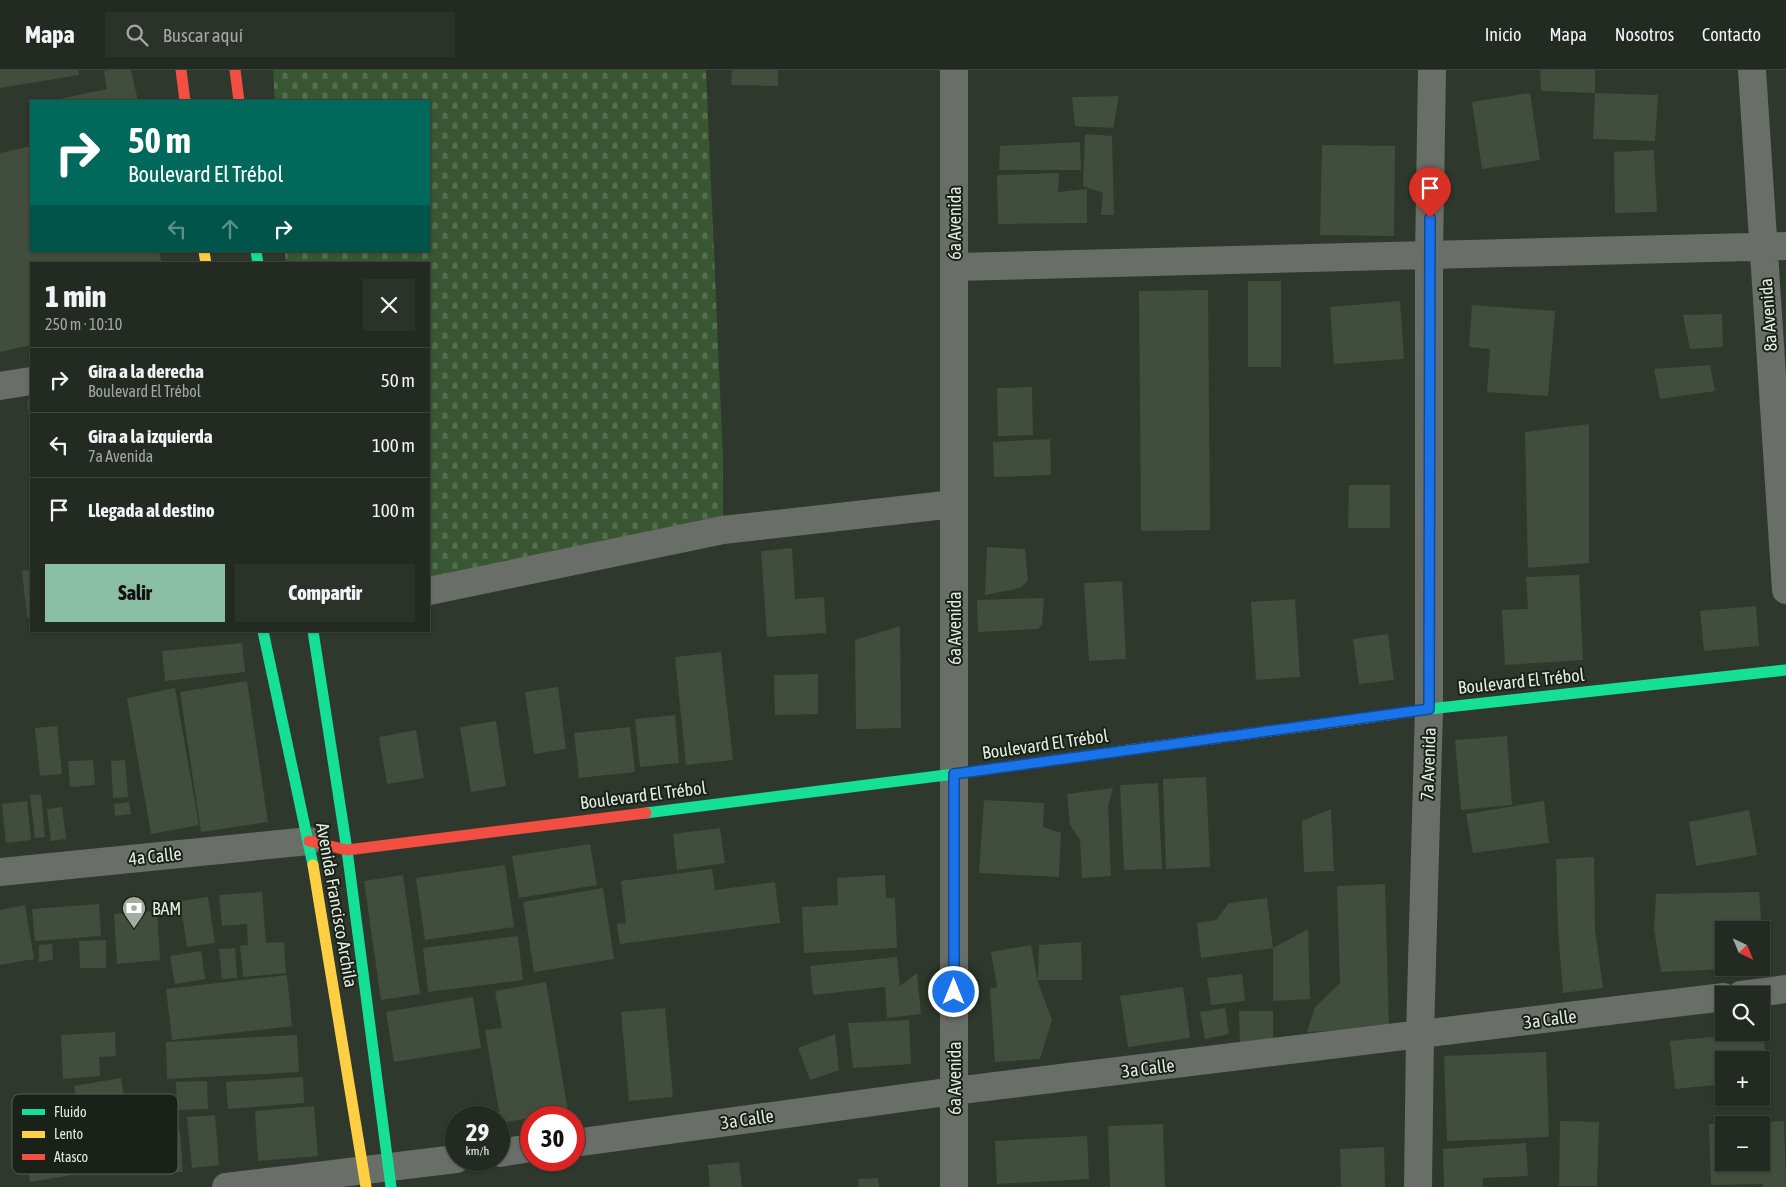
<!DOCTYPE html>
<html lang="es">
<meta charset="utf-8">
<style>
:root{--surface:#232a21;--page:#2b322a;--text:#f1f3f6;--muted:#a3a7a5;--line:#40463f;--accent:#8abfa5}
body{margin:0;font-family:"Asap Condensed",sans-serif;background:var(--page);color:var(--text);height:100vh;display:flex;flex-direction:column;font-size:19px;white-space:nowrap}
*{box-sizing:border-box;margin:0}
p{font-size:16px;color:var(--muted)}
.icon{flex:none;width:28px;height:28px;fill:none;stroke:currentColor;stroke-width:2;stroke-linecap:round;stroke-linejoin:round}
.map{position:relative;flex:1;overflow:hidden}
.panel{position:absolute;left:30px;top:192px;width:400px;height:370px;display:flex;flex-direction:column;background:var(--surface);border-radius:0px;box-shadow:0 1px 4px #0004,0 0 0 1px var(--line)}
.panel>*{flex:none}
.banner{position:absolute;left:30px;top:30px;width:400px;height:152px;border-radius:0px;box-shadow:0 1px 4px #0004,0 0 0 1px var(--line);background:#00695c;color:#fff;overflow:hidden}
.needle{width:32px;rotate:136deg}
.controls{position:absolute;left:1715px;top:851px;display:grid;gap:10px}
.controls a{display:grid;place-items:center;width:55px;height:55px;border-radius:0px;background:var(--surface);box-shadow:0 1px 4px #0004,0 0 0 1px var(--line);font-size:25px}
.speed{position:absolute;left:445px;top:1036px;display:flex;gap:10px;font-size:25px;font-weight:700;text-align:center}
.speed>*{display:grid;place-content:center;width:65px;height:65px;border-radius:50%;background:var(--surface);box-shadow:0 1px 4px #0004,0 0 0 1px var(--line);line-height:1}
.speed small{font-size:12px;font-weight:400}
.speed .limit{border:8px solid #d22;background:#fff;color:#111}
.pin{position:absolute;display:grid;place-items:center;width:42px;height:42px;color:#fff;margin:-51px -21px;border-radius:50% 50% 50% 0;rotate:-45deg;box-shadow:0 0 5px #0007}
.pin .icon{rotate:45deg}
.me{position:absolute;width:55px;margin:-28px;rotate:0deg;stroke-linejoin:round;filter:drop-shadow(0 0 4px #0008)}
.turn{display:flex;align-items:center;gap:18px;height:105px;padding:0 15px;font-size:22px}
.turn .icon{width:65px;height:65px;stroke-width:2.5}
.turn b{display:block;font-size:35px;line-height:42px}
.lanes{display:flex;align-items:center;height:48px;padding:0 15px;background:#0003;justify-content:center;gap:25px;direction:ltr}
.lanes .off{opacity:.35}
.round{display:grid;place-items:center;flex:none;width:52px;height:52px;border-radius:0px;background:var(--page)}
.headline{display:flex;align-items:center;justify-content:space-between;height:85px;padding:0 15px}
h1{font-size:30px;font-weight:800;line-height:38px}
.cta{display:flex;gap:10px;margin-top:auto;padding:10px 15px}
.cta a{flex:1;height:58px;border-radius:0px;background:var(--accent);color:#111;font-size:20px;font-weight:800;line-height:58px;text-align:center}
.cta a+a{background:var(--page);color:var(--text)}
ul{padding:0;list-style:none}
li{display:flex;align-items:center;gap:15px;height:65px;padding:0 15px;border-top:1px solid var(--line)}
li div{flex:1}
li b{display:block;font-size:19px}
li em{font-style:normal}
header{display:flex;align-items:center;gap:30px;box-sizing:border-box;height:70px;padding:0 25px;background:var(--surface);border-bottom:1px solid var(--line)}
header strong{font-size:24px}
nav{display:flex;gap:28px;margin-inline-start:auto;font-size:18px}
.search{width:350px;height:45px;background:var(--page);display:flex;align-items:center;gap:12px;box-sizing:border-box;padding:0 18px;border-radius:0px;color:var(--muted);font-size:19px}
.map>svg:first-child{display:block}
.cemetery{fill:url(#cemetery-stones)}
.building{fill:#414d3d}
.lines{fill:none;stroke-linecap:round;stroke-linejoin:round}
.street{stroke:#6a6e69;stroke-width:28}
.fast{stroke:#16e098;stroke-width:11}
.slow{stroke:#ffcf43;stroke-width:11}
.jam{stroke:#f24e42;stroke-width:11}
.route-casing{stroke:#114b97;stroke-width:12}
.route{stroke:#1a73e8;stroke-width:9}
.labels{text-anchor:middle;dominant-baseline:central;stroke-width:4;stroke-linejoin:round;paint-order:stroke}
.street-label{font-size:18px;fill:#e2eddf;stroke:#1a2118}
.poi-label{font-size:18px;fill:#e2eddf;stroke:#1a2118;text-anchor:start}
.key{fill:#1a2118;stroke:#565e54;stroke-width:1}
.key-label{font-size:14px;fill:#e2eddf}
</style>
<header>
<strong>Mapa</strong>
<div class="search"><svg class="icon" aria-label="search" viewBox="0 0 24 24"><circle cx="10" cy="10" r="6"/><path d="M15 15l6 6"/></svg>Buscar aquí</div>
<nav><a>Inicio</a><a>Mapa</a><a>Nosotros</a><a>Contacto</a></nav>
</header>
<div class="map">
<svg width="1786" height="1117" viewBox="0 0 1786 1117">
<defs>
<pattern id="cemetery-stones" width="16" height="16" patternUnits="userSpaceOnUse" patternTransform="scale(1.25)"><rect width="16" height="16" fill="#395632"/><path d="M2 7V4a2 2 0 0 1 4 0v3zM10 15v-3a2 2 0 0 1 4 0v3z" fill="#556f4f"/></pattern>
</defs>
<rect width="100%" height="100%" fill="#2f382c"/>
<path class="cemetery" d="M273 0H706L723 389V460L429 521V194H286L285 181H429V31H275Z"/>
<path class="building" d="M0 0H78L79 5 0 18Z
M109 0H131L138 31H50L107 19 104 1Z
M732 0H778V16L731 15Z
M1540 0H1595V23L1541 21Z
M1530 23 1540 90 1482 99 1472 32Z
M1595 23 1658 25 1655 71 1593 69Z
M1119 26 1113 58 1075 56 1072 27Z
M1085 64 1112 66 1114 145H1101L1103 123 1083 116Z
M1080 72 1081 100H999L1000 76Z
M1322 75 1395 76 1394 166 1320 165Z
M31 76V181H159L162 194H31V275L0 282V83Z
M1654 80 1657 142 1615 143 1614 82Z
M1059 103 1058 122 1087 119V153L998 154 997 105Z
M1248 211H1281V297H1248Z
M1208 220 1210 460 1141 461 1139 221Z
M1400 231 1404 289 1334 294 1330 237Z
M1472 235 1555 241 1548 326 1487 322 1490 279 1469 277Z
M1722 244 1723 277 1690 279 1683 245Z
M1710 295 1715 321 1660 329 1654 299Z
M1032 317 1033 365 998 366 997 318Z
M31 330V354H30L27 331Z
M1589 354V493L1528 498 1525 362Z
M1050 369 1051 405 994 407 993 372Z
M1349 415H1390V458H1348Z
M987 477 1025 479 1028 511 1020 518 985 525Z
M792 478 795 529 824 527 826 563 767 567 761 481Z
M31 500V547H27L22 501Z
M1579 505 1583 590 1505 595 1502 540 1528 539 1526 507Z
M1122 511 1126 589 1089 591 1084 513Z
M1044 528 1042 555 1038 559 978 562 977 530Z
M1295 529 1300 607 1256 610 1251 532Z
M1756 536 1759 576 1704 581 1700 541Z
M900 556 901 658 856 659 855 570Z
M1388 564 1394 610 1359 614 1353 569Z
M242 573 245 602 165 611 162 581Z
M721 582 733 690 686 695 675 587Z
M818 604V644L775 645 774 605Z
M247 611 268 752 201 762 180 622Z
M558 617 566 679 534 684 525 622Z
M175 618 199 755 151 764 127 628Z
M675 645 679 693 640 697 635 649Z
M496 651 506 716 471 722 460 657Z
M57 656 62 704 40 706 35 658Z
M630 657 635 702 579 708 574 663Z
M416 660 424 708 387 714 379 667Z
M1507 666 1512 735 1461 740 1455 670Z
M93 690 95 715 70 717 68 691Z
M125 690 128 727 113 728 111 691Z
M1206 707 1210 797 1166 799 1163 709Z
M1158 713 1162 799 1124 800 1120 715Z
M1113 718 1108 736 1111 806 1082 808 1080 770 1070 755 1067 724Z
M41 724 45 767 35 768 30 725Z
M984 730 1044 733 1043 757 1061 763 1059 807 979 803Z
M27 731 31 770 6 773 2 734Z
M1544 731 1549 773 1473 783 1466 744Z
M129 732 131 744 115 746 114 734Z
M62 737 66 769 51 771 47 739Z
M1331 739 1334 801 1304 802 1302 751Z
M1749 740 1757 785 1696 796 1689 752Z
M720 758 725 793 677 800 673 764Z
M590 774 597 815 519 828 512 786Z
M1594 787 1595 859 1603 918 1563 923 1558 860 1556 789Z
M505 795 514 857 425 870 416 808Z
M712 799 715 820 775 812 780 853 620 874 617 854 626 853 621 811Z
M403 805 420 924 381 930 364 811Z
M885 805 886 828H895L897 878 804 883 802 837 838 835 837 808Z
M1385 814 1389 959 1307 962 1315 937 1340 913 1337 816Z
M603 818 614 889 534 902 523 832Z
M262 822 266 873 284 872 286 903 243 907 240 876 248 875 247 854 222 856 219 825Z
M1759 822 1762 860H1724V899L1661 902 1654 859 1656 824Z
M208 827 215 873 187 877 180 831Z
M1267 828 1273 878 1201 888 1197 853 1216 850 1229 833Z
M99 834 101 866 35 871 32 839Z
M25 835 34 889 0 895V840Z
M157 841 160 890 117 894 114 844Z
M1308 859 1310 929 1273 931V878Z
M518 866 523 910 428 922 423 878Z
M106 870V898H80L79 871Z
M1081 872 1082 910H1038L1039 875Z
M1761 872H1763L1764 897H1761Z
M52 874 53 890 39 892V875Z
M1031 875 1038 912 1052 950 1040 989 995 992 990 919 997 917 991 882Z
M235 878 237 908 222 909 219 879Z
M201 881 205 909 175 914 170 886Z
M897 887 900 916 917 903 921 944 887 948 885 917 813 925 810 896Z
M1242 904 1245 931 1211 935 1207 908Z
M287 905 292 956 172 970 166 919Z
M546 912 568 1041 501 1053 485 960 502 958 495 921Z
M1183 917 1190 968 1128 977 1120 926Z
M473 927 481 978 394 992 386 942Z
M665 938 673 1027 629 1031 621 942Z
M1225 938 1229 964 1205 969 1200 942Z
M1239 941H1273V973L1240 974Z
M909 950 911 994 853 998 848 953Z
M115 962 116 986 99 987 100 1006 63 1009 61 965Z
M1763 962 1768 1010H1761V990H1724V1014L1675 1019 1670 971Z
M835 964 839 1000 810 1010 798 978Z
M297 965 299 1002 167 1009 166 972Z
M1546 982 1549 1067 1447 1071 1444 986Z
M303 1007 304 1033 228 1039 226 1012Z
M121 1008 128 1050 103 1055 110 1100 88 1104 86 1091 77 1093 73 1067 82 1065 74 1016Z
M207 1011 208 1039 177 1040 176 1012Z
M314 1036 318 1086 258 1091 255 1041Z
M215 1045 219 1095 192 1098 187 1047Z
M1560 1051 1599 1052 1597 1116H1559Z
M1784 1051 1786 1117H1763V1114L1711 1115 1709 1054H1724V1092H1761V1055H1730V1053Z
M1163 1054 1165 1117H1110L1108 1056Z
M180 1061 183 1102 151 1104 148 1063Z
M1087 1066 1089 1109 997 1114 995 1071Z
M67 1073 72 1105 30 1112 25 1080Z
M1526 1073 1528 1106 1483 1108V1117H1444L1443 1079Z
M1384 1077 1385 1117H1341L1340 1079Z
M739 1092 742 1117H710L708 1095Z
M878 1108 879 1117H859L858 1109Z"/>
<g class="lines">
<path class="street" d="M954 0V1117
M1752 0 1786 520
M955 197 1786 176
M0 316 31 311
M429 521 723 460 954 434
M0 802 309 771
M1741 925 1786 919
M574 1073 954 1021 1724 927
M499 1083 531 1078
M226 1117 456 1089
M1418 1117 1420 965 1429 639V185L1432 0"/>
<path class="fast" d="M256 181 258 194
M263 561 313 795
M313 561 347 780 391 1117
M1373 647 1429 639 1786 600
M646 743 954 704 1128 680"/>
<path class="slow" d="M204 181 206 194
M1128 680 1373 647
M313 795 366 1117"/>
<path class="jam" d="M181 0 185 31
M235 0 239 31
M309 771 347 780 646 743"/>
</g>
<g class="lines">
<g class="route-casing">
<path id="route" d="M954 922V704L1429 639 1430 148"/>
</g>
<use href="#route" class="route"/>
</g>
<defs>
<g id="bank-pin" transform="scale(1.25)"><path d="M0 17L-7.5 6A9.5 9.5 0 1 1 7.5 6Z" fill="#a3aea0" stroke="#1a2118"/><path d="M-6-4H6V4H-6ZM0-2.3a2.3 2.3 0 1 0 0 4.6a2.3 2.3 0 1 0 0-4.6Z" fill="#fff"/></g>
</defs>
<g fill-rule="evenodd">
<use href="#bank-pin" x="134" y="838"/>
</g>
<g class="labels">
<g class="street-label">
<text transform="translate(954 153) rotate(-90)">6a Avenida</text>
<text transform="translate(1768 245) rotate(-94)">8a Avenida</text>
<text transform="translate(954 558) rotate(-90)">6a Avenida</text>
<text transform="translate(1521 611) rotate(-6)">Boulevard El Trébol</text>
<text transform="translate(1045 674) rotate(-8)">Boulevard El Trébol</text>
<text transform="translate(1428 694) rotate(-88)">7a Avenida</text>
<text transform="translate(643 725) rotate(-7)">Boulevard El Trébol</text>
<text transform="translate(155 786) rotate(-6)">4a Calle</text>
<text transform="translate(337 835) rotate(80)">Avenida Francisco Archila</text>
<text transform="translate(1550 949) rotate(-7)">3a Calle</text>
<text transform="translate(1148 998) rotate(-7)">3a Calle</text>
<text transform="translate(954 1008) rotate(-90)">6a Avenida</text>
<text transform="translate(747 1049) rotate(-8)">3a Calle</text>
</g>
<g class="poi-label">
<text x="152" y="838">BAM</text>
</g>
</g>
<rect x="12" y="1024" width="166" height="80" rx="8" class="key"/>
<rect x="22" y="1039" width="23" height="6" fill="#16e098"/>
<rect x="22" y="1061" width="23" height="7" fill="#ffcf43"/>
<rect x="22" y="1084" width="23" height="6" fill="#f24e42"/>
<g class="key-label">
<text x="54" y="1047">Fluido</text>
<text x="54" y="1069">Lento</text>
<text x="54" y="1092">Atasco</text>
</g>
</svg>
<div class="controls">
<a><svg class="needle" viewBox="-14 -14 28 28"><path d="M0-13l5 13h-10z" fill="#e53935"/><path d="M0 13l5-13h-10z" fill="#a3a7a5"/></svg></a>
<a><svg class="icon" aria-label="search" viewBox="0 0 24 24"><circle cx="10" cy="10" r="6"/><path d="M15 15l6 6"/></svg></a>
<a>+</a>
<a>−</a>
</div>
<div class="speed"><div>29<small>km/h</small></div><div class="limit">30</div></div>
<div class="pin" style="left:1430px;top:148px;background:#d93025"><svg class="icon" aria-label="arrive" viewBox="0 0 24 24"><path d="M6 21V4h12l-3 4 3 4H6"/></svg></div>
<svg class="me" style="left:954px;top:922px" viewBox="-20 -20 40 40"><circle r="17" fill="#1a73e8" stroke="#fff" stroke-width="3"/><path d="M0-11L8 9 0 5-8 9z" fill="#fff"/></svg>
<div class="banner">
<div class="turn"><svg class="icon" aria-label="right" viewBox="0 0 24 24"><path d="M7 20v-9h11M14 6l5 5-5 5"/></svg><div><b>50 m</b>Boulevard El Trébol</div></div>
<div class="lanes"><svg class="icon off" aria-label="left" viewBox="0 0 24 24"><path d="M17 20v-9H6M10 6l-5 5 5 5"/></svg><svg class="icon off" aria-label="ahead" viewBox="0 0 24 24"><path d="M12 20V5M6 11l6-6 6 6"/></svg><svg class="icon" aria-label="right" viewBox="0 0 24 24"><path d="M7 20v-9h11M14 6l5 5-5 5"/></svg></div>
</div>
<section class="panel">
<div class="headline"><div><h1>1 min</h1><p>250 m · 10:10</p></div><a class="round"><svg class="icon" aria-label="close" viewBox="0 0 24 24"><path d="M6 6l12 12M18 6L6 18"/></svg></a></div>
<ul>
<li><svg class="icon" aria-label="right" viewBox="0 0 24 24"><path d="M7 20v-9h11M14 6l5 5-5 5"/></svg><div><b>Gira a la derecha</b><p>Boulevard El Trébol</p></div><em>50 m</em></li>
<li><svg class="icon" aria-label="left" viewBox="0 0 24 24"><path d="M17 20v-9H6M10 6l-5 5 5 5"/></svg><div><b>Gira a la izquierda</b><p>7a Avenida</p></div><em>100 m</em></li>
<li><svg class="icon" aria-label="arrive" viewBox="0 0 24 24"><path d="M6 21V4h12l-3 4 3 4H6"/></svg><div><b>Llegada al destino</b></div><em>100 m</em></li>
</ul>
<div class="cta"><a>Salir</a><a>Compartir</a></div>
</section>
</div>
